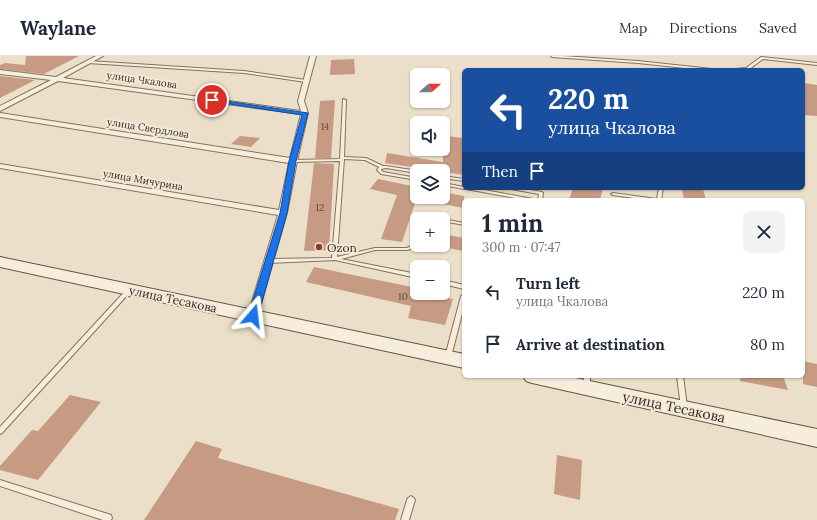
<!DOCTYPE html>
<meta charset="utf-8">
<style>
:root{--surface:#fff;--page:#f2f2f3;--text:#1f2937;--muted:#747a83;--line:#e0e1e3}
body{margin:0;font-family:Lora,serif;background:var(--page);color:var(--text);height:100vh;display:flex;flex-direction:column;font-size:15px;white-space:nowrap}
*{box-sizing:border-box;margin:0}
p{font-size:13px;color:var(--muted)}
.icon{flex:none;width:22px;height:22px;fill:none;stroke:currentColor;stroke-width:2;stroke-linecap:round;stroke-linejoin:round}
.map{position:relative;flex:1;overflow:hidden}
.details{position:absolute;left:462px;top:142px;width:343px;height:180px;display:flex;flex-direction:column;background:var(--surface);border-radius:6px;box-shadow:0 1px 3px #0004}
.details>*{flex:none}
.guide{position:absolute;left:462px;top:12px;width:343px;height:122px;border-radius:6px;box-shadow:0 1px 3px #0004;background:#1a4fa0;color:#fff;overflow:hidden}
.needle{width:26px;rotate:69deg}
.buttons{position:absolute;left:410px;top:12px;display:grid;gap:8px}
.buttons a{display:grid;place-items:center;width:40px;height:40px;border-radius:6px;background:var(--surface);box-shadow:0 1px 3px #0004;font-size:20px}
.pin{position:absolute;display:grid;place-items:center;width:34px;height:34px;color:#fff;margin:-17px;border:2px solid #fff;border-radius:50%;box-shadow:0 1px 4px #0007}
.me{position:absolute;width:44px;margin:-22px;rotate:17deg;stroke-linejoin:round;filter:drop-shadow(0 0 3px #0008)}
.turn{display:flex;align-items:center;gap:14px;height:84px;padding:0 20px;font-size:18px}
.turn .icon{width:52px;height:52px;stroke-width:2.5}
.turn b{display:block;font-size:28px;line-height:34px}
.then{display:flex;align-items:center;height:38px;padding:0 20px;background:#0003;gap:8px;font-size:15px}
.round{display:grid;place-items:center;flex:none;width:42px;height:42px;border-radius:6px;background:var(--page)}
.overview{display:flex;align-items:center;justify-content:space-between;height:68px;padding:0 20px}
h1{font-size:24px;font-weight:700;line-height:30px}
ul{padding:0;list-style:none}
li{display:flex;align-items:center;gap:12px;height:52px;padding:0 20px}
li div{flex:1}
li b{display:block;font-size:15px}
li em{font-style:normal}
header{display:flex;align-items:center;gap:24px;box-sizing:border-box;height:56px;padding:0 20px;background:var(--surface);border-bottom:1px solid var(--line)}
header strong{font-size:19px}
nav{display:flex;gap:22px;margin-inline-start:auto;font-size:14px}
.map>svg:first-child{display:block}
.building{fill:#c69a83}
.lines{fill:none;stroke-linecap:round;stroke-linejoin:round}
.service-casing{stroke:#86715f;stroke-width:2}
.minor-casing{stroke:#86715f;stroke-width:2}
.secondary-casing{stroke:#685342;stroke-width:2}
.service{fill:#f6eddc;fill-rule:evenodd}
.minor{fill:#f6eddc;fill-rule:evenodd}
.secondary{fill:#f6eddc;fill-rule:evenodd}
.route{fill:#1a73e8;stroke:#114b97}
.poi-dot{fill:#90353b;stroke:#f3e9d8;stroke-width:1.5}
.labels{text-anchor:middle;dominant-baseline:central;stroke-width:4;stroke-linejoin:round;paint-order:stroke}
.far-number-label{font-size:9px;fill:#5c473a}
.far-street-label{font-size:10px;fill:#382b21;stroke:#f3e9d8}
.number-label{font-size:10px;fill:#5c473a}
.poi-label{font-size:12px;fill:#382b21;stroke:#f3e9d8;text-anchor:start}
.street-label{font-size:12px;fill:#382b21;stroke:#f3e9d8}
.near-street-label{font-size:14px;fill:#382b21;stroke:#f3e9d8}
</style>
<header>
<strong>Waylane</strong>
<nav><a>Map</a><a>Directions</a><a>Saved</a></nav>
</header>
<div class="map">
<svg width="817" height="464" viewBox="0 0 817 464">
<rect width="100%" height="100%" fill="#ebdfc9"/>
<path class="building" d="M26 0H79L44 18 0 13V9L5 7 25 9Z
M354 3 355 18 330 19 331 4Z
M0 20 35 24 0 42Z
M803 27 817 29V60L803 59Z
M335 44 331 102H315L320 45Z
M240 80 260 82 251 91 231 88Z
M445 80 464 82V119L385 107 387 97 443 106V84Z
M314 107 334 108 329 194 304 195Z
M378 123 417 131V141L402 186 381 183 397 139 370 133Z
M573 132H603L600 144H569Z
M682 132 703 133 706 144H684Z
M443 136 464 140V152L443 148Z
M443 178 464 182V195L443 191Z
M314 211 417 232V237L453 243 445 269 408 262 411 250 306 226Z
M803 305 817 308V331L803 328Z
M740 320H783L788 334 740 325Z
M70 339 101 346 38 424 0 414V410L32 374 38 375Z
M196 385 222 393 218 402 399 453 395 464H144Z
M557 399 582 404 580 444 554 438Z"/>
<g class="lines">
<g class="service-casing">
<path id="service" d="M551 0H563L638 5 712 13 713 14H704L638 7 552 1Z
M761 1 817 7V9L763 3 748 14H734L735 13 746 12Z
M89 5 244 15 306 24 307 25 306 26 244 17 88 7V5Z
M343 43 346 44 344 101 366 102 383 110H386L418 115 417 117 386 112 381 113V114L383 116 417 122V124L381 118 377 114 379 111 365 104 344 103 337 201 375 192H407L411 190 415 184H417V188L415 192 407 194H375L341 203 417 218V222L335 204 269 207 267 205 269 203 332 202 340 105 293 106 291 105 293 104 340 103Z
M443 120 464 123V125L443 122Z
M443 127 464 131V132H474L533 143 535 144H526L466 133H464L443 129Z
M509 132H518L542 136 543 137 542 144H538L539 138 511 133Z
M659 132H663L661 144H648L613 139 611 138 613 137 657 143Z
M426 162H436L438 163H426Z
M442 163H443L464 167V169L443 165V163Z
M443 224 464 229V233L443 228Z
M129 232 131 233 132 234 131 235 2 377 0 378V371L127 233Z
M464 238V250L451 301 450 303H446L445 301 461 240Z
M584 320H590V331L589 333H585L584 331Z
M677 320H683L687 351 686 353 684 354 682 353 681 351Z
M0 424 108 458 111 459 112 462 111 464H103L0 430Z
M411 440 414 442 415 444 409 464H401L407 444 408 442Z"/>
</g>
<g class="minor-casing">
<path id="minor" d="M96 0H103L63 22 301 55 298 45 310 0H316L304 45 308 57 297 105 287 157 257 262H249L248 259 278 159 0 112V108L279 154 289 107 0 61V57L290 102 301 58 58 25 0 55V50L51 24 0 18V14L56 21Z"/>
</g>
<g class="secondary-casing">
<path id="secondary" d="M0 201 464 298V312L0 211Z
M523 320H566L817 373V391L532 327 526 325Z"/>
</g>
<use href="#service" class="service"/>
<use href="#minor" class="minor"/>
<use href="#secondary" class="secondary"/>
</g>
<path class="route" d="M212 43 308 57 296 105 287 157 258 260 253 263 248 260 280 157 289 105 302 59 210 45Z"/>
<circle class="poi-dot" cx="319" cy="191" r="4"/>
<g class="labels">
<g class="far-number-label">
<text x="325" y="70">14</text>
</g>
<g class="far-street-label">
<text transform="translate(142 24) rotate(8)">улица Чкалова</text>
<text transform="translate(148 72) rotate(9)">улица Свердлова</text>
<text transform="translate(143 124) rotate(10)">улица Мичурина</text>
</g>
<g class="number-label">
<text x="320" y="151">12</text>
<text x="403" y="240">10</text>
</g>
<g class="poi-label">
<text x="327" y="191">Ozon</text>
</g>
<g class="street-label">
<text transform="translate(173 243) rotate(12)">улица Тесакова</text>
</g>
<g class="near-street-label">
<text transform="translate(674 351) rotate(12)">улица Тесакова</text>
</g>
</g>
</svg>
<div class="buttons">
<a><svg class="needle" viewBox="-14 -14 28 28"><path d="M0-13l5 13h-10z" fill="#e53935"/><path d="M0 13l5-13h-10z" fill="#747a83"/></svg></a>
<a><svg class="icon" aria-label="sound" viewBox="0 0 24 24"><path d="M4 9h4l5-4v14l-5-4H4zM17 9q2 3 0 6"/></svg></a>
<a><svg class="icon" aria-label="layers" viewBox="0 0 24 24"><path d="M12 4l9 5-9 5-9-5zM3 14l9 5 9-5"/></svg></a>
<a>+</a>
<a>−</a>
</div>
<div class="pin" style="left:212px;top:44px;background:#d93025"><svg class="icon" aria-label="arrive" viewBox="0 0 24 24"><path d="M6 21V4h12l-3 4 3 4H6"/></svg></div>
<svg class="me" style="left:253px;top:260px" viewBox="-20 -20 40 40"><path d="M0-17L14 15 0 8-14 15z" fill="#1a73e8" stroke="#fff" stroke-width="4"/></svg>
<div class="guide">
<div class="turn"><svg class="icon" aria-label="left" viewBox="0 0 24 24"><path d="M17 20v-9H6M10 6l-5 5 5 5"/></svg><div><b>220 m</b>улица Чкалова</div></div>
<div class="then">Then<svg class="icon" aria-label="arrive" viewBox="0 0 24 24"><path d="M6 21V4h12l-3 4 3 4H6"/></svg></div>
</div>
<section class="details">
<div class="overview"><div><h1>1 min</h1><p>300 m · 07:47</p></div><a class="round"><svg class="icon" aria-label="close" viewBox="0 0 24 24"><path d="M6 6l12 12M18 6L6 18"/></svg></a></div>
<ul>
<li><svg class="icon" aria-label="left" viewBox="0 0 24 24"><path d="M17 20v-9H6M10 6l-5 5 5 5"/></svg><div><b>Turn left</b><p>улица Чкалова</p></div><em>220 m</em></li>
<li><svg class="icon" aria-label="arrive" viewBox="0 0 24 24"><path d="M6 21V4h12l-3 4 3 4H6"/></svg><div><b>Arrive at destination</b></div><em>80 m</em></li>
</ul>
</section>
</div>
